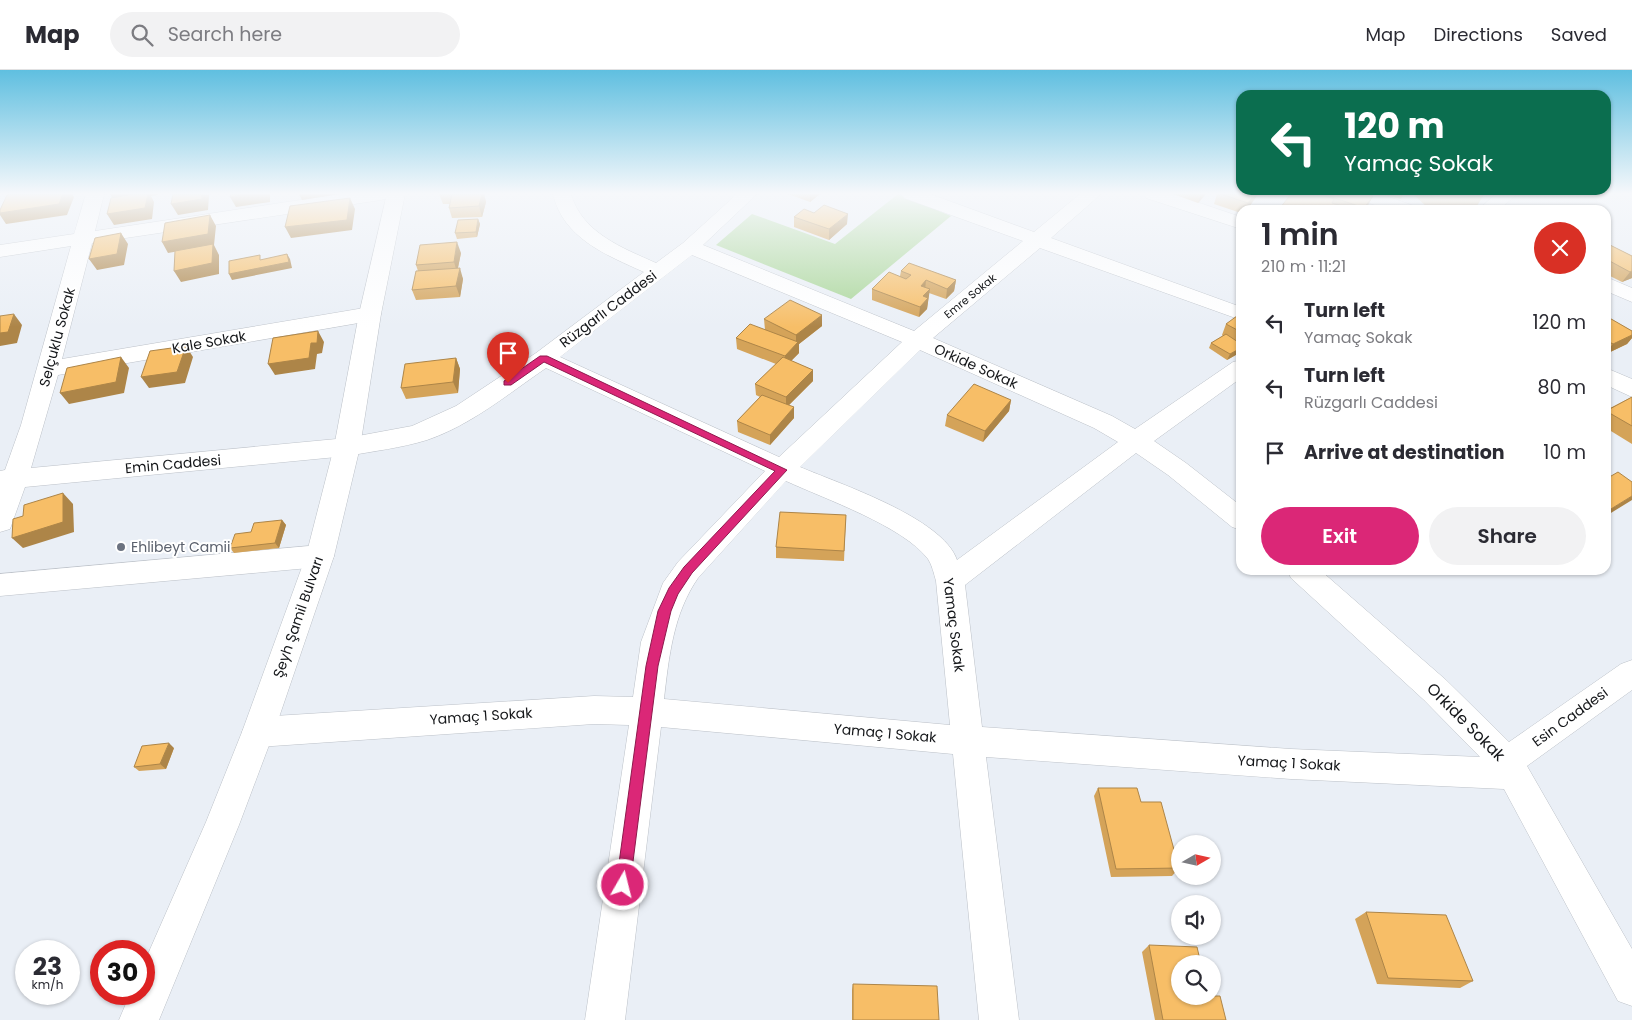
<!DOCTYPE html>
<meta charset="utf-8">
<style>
:root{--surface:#fff;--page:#f2f2f3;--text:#2b2b33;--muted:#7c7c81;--line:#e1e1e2;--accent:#db2777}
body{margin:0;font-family:Poppins,sans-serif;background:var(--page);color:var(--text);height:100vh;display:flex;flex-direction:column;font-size:19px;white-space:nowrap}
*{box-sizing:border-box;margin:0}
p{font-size:16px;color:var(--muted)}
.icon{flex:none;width:28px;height:28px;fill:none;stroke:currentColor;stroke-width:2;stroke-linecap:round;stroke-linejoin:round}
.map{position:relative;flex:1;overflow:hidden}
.panel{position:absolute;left:1236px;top:135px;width:375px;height:370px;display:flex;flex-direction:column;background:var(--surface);border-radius:15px;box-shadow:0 1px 4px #0004}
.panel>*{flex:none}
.guide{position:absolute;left:1236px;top:20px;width:375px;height:105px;border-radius:15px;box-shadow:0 1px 4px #0004;background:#0b6e4f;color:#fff;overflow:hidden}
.needle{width:32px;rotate:81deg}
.tools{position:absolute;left:1171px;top:765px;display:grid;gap:10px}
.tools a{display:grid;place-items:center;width:50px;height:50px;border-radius:50%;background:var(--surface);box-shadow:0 1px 4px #0004;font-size:25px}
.speed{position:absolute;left:15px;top:870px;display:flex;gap:10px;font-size:25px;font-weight:700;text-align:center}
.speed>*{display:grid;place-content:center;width:65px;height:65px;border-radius:50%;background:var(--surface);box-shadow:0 1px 4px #0004;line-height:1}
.speed small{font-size:12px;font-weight:400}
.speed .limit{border:8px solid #d22;background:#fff;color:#111}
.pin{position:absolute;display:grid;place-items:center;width:42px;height:42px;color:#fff;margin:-51px -21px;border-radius:50% 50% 50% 0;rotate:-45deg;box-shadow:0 0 5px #0007}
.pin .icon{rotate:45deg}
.me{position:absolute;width:55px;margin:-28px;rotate:8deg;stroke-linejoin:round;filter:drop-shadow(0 0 4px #0008)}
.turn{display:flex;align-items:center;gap:18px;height:105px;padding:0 25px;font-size:22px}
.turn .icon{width:65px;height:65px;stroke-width:2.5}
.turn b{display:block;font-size:35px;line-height:42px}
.round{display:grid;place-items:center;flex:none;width:52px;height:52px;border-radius:26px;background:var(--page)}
.summary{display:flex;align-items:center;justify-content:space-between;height:85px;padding:0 25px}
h1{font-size:30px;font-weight:600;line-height:38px}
.button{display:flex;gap:10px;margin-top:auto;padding:10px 25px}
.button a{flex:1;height:58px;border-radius:30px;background:var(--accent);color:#fff;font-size:20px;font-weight:600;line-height:58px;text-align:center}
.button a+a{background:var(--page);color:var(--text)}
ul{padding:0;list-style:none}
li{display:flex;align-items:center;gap:15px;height:65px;padding:0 25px}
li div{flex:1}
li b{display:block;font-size:19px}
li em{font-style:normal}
header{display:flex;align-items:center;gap:30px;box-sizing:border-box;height:70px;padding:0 25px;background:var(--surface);border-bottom:1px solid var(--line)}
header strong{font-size:24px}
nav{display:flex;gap:28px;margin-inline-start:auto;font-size:18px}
.search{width:350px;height:45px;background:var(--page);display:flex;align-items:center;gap:12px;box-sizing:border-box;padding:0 18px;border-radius:28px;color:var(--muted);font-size:19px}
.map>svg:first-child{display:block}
.green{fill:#abd79b}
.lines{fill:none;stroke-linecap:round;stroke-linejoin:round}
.minor-casing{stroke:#bcc1c8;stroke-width:1}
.major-casing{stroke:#bcc1c8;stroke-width:1}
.minor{fill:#fff;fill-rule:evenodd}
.major{fill:#fff;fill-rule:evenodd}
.wall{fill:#d4a359}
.shaded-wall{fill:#ad8548}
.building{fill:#f7be67;stroke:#ad8548}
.route{fill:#db2777;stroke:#8e194d}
.worship-dot{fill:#6b7280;stroke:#fff;stroke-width:2}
.labels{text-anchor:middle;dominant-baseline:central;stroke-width:4;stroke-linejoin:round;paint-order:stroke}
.far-street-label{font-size:11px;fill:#141619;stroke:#fff}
.street-label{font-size:14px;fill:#141619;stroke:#fff}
.worship-label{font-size:14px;fill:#5b616d;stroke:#fff;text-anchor:start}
.near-street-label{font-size:16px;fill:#141619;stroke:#fff}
</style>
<header>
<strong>Map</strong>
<div class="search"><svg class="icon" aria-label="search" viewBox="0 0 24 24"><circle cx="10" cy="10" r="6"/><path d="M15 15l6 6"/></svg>Search here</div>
<nav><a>Map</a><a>Directions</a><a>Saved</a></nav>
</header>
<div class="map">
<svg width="1632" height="950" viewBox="0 0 1632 950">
<rect width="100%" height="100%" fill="#eaeff6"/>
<path class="green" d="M898 124 951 146 851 229 716 175 752 144 835 174Z"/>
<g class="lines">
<g class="minor-casing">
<path id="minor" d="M86 124H104L95 161 340 124H390L388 128 381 130 92 173 62 289 370 237 378 239 381 244 378 249 370 251 58 305 31 398 347 368 412 356 456 336 536 283 644 202C606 185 563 168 553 124H571C582 163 623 178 656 193L683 173 737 124H757L703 175 914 261 1023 171 904 128 902 124H930L1034 162 1080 124H1101L1051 168 1241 237V250L1040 178 933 268 1112 346 1135 359 1233 292 1241 290V308L1154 371 1186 393 1241 436V460L1232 457 1168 405 1136 383 965 515 982 657 1291 679 1480 687 1424 630 1291 508 1287 500H1320L1446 610 1509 672 1621 594 1632 590V620L1527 696 1632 879V936L1618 931 1504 719 1291 709 986 687 1019 950H979L953 684 661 657 625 950H585L629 655 594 654 258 677 247 672 242 662 247 652 258 647 594 626 633 627 641 572 663 513 678 492 765 401 546 298C508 324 471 355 427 370 401 378 374 381 347 386L25 417 10 459 0 462V401L5 400 21 355 71 176 0 187V175L74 164ZM692 185 902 272 779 387 560 287ZM920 280 1094 358 1118 372 957 490C943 448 840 414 800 397ZM786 411C825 429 903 456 928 489 932 495 934 504 936 511L950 655 664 629C669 587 673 544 698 508Z
M1144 124H1173L1241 147V159L1146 128Z
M1353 124H1381L1414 136 1416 140H1389L1355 128Z
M1496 124H1517L1499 140H1478Z
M1606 207 1632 218V232L1606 221Z
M1606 298 1632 309V327L1606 315Z
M320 475 330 478 334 486 330 494 320 497 0 526V504Z"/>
</g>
<g class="major-casing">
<path id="major" d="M387 124H405L381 244 360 377 334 486 274 662 239 755 159 950H119L130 924H144V893L206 752 242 662 306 486 334 377 359 244Z"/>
</g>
<use href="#minor" class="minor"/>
<use href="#major" class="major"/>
</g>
<path class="wall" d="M439 124H484L486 132 482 147 452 148 449 138 450 134H443Z
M788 124H820L810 132Z
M1173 124H1206L1198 133Z
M1217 124H1258L1247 140H1241V143L1214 134Z
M1291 124H1367L1373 126 1365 140H1279Z
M1383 124H1404L1401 129Z
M1413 124H1482L1483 126 1477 136 1429 139Z
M794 147 847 154 829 170 794 157Z
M478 149 480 154 477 167 457 169 455 163Z
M1606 173 1632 186V208L1622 212 1606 204Z
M461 183 458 198 463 209 460 227 416 230 412 220 418 201 416 195Z
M901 201 956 210 954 221 946 229 929 223 927 239 919 247 872 230V219L900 206Z
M1241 243V282L1227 290 1209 278 1211 273 1223 266 1222 265 1226 254Z
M822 245V256L799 274V283L791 291 813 300V311L789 335 794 348 770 375 738 362 737 351 760 327 756 325 755 314 776 294 737 279 736 268 765 260 764 249Z
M1606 246 1632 261V268L1627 274 1606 284Z
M456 288 460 299 458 323 406 329 401 318Z
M1632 327V374L1606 358V340Z
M1011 330 1009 341 983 372 945 356 947 345Z
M846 445 844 491 776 488V477Z
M282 450 286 455 279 478 234 483 230 478 251 462Z
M174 678 166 699 139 701 134 697Z
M1098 718 1179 798 1172 806 1111 807 1094 726Z
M1366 842 1473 911 1460 918 1377 914 1355 849Z
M1149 875 1180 894 1226 950H1155L1142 882Z
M853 914 939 950H852V920Z"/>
<path class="shaded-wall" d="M63 124H72L74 127 67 145 6 154 0 145V143Z
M110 124H158V125L151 126 154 132 152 149 114 155 107 144 116 135Z
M202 124 209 125 208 140 178 145 171 134Z
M246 124H270V132L236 137 230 127Z
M299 124H340L302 130Z
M479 124H484L486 132 482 147 479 136Z
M810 124H820L810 132Z
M1201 124H1206L1198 133Z
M1255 124H1258L1247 140H1245L1248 133Z
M1373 126 1367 137 1365 140H1363Z
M350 128 355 139 352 160 291 168 285 157Z
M848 144 847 154 829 170V159Z
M210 145 216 156 214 175 219 185V204L181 212 174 201 213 175 168 183 162 172Z
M478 149 480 154 477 167 476 162Z
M121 163 128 174 124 195 97 200 89 189Z
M457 172 461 183 457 202 454 192Z
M287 184 290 189 292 198 232 210 229 204Z
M460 198 463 209 460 227 456 216Z
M1632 201V208L1622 212 1630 202Z
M926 210 925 221 921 216Z
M956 210 954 221 946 229 947 219Z
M930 219 927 239 919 247 920 237 923 226Z
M14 244 22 255 17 273 0 276V263Z
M822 245V256L799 274V283L785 297V286L796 274V265Z
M318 261 324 272 322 283 317 284 315 299 275 305 268 294Z
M1632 265V268L1627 274 1606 284V282L1613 274Z
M186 276 193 287 185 313 149 318 141 307Z
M1241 278V282L1227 290 1230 284Z
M121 287 129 298 124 323 69 334 60 323Z
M456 288 460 299 458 323 453 312Z
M813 300V311L786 338V327Z
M1011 330 1009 341 983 372 985 361Z
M794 337V348L770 375V365Z
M63 423 73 434 74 462 23 478 12 468Z
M1632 426V430L1606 446V442Z
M282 450 286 455 279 478 275 473Z
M169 673 174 678 166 699 160 694Z"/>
<path class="building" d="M10 124H63L59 134 0 143V140L7 125Z
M133 124H148L145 138 107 144 111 128Z
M173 124H202V129L171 134Z
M231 124H246L230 127Z
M452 124H482L479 136 449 138Z
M1221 124H1255L1248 133Z
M1291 124H1319L1334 129 1332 133 1342 136 1340 140H1286L1280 138Z
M1323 124H1367L1373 126 1364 138Z
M1430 124H1482L1483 126 1434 129Z
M350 128 347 150 285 157 290 136Z
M824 135 848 144 829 159 794 147 804 139 814 143Z
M1403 137 1411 140H1401Z
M210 145 208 164 162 172 165 153Z
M478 149 476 162 455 163 458 150Z
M121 163 117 184 89 189 95 168Z
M457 172 454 192 416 195 420 175Z
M1606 173 1632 186V201L1630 202 1606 189Z
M213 174 212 193 174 201 175 181Z
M287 184 289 192 229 204V191L260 185V190Z
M909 193 956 210 947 219 926 210 921 216 930 219 923 226 928 228 920 237 872 219 889 202 906 209 911 205 901 201Z
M460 198 456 216 412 220 416 201Z
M790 230 822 245 796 265 764 249Z
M1241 243V262L1226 254Z
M14 244 8 262 0 263V246Z
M1606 246 1632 261V265L1613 274 1606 270Z
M750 254 798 272 785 286 736 268Z
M318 261 317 273H311L309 288 268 294 273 268Z
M1226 264 1241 274V278L1230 284 1211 273Z
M186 276 177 302 141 307 150 281Z
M121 287 116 312 60 323 67 298Z
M783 287 813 300 786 327 755 314Z
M456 288 453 312 401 318 405 294Z
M974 314 1011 330 985 361 947 345Z
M762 325 794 337 770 365 737 351Z
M1632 327V356L1606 341Z
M1618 402 1632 412V426L1606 442V409Z
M63 423V452L12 468 13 449 23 446 24 435Z
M780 442 846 445 844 481 776 477Z
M282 450 275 473 230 478 235 464 251 462 254 453Z
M169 673 160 694 134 697 142 676Z
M1098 718H1137L1141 732H1161L1179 798 1116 799Z
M1366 842 1446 845 1473 911 1388 908Z
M1149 875 1197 877 1201 894H1180V926H1220L1226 950H1163Z
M853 914 937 916 939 950H853Z"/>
<linearGradient id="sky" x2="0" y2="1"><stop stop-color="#5fbfe0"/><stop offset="0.48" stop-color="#f6f8fb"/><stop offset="1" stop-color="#f6f8fb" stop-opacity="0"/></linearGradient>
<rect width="1632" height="257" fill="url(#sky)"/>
<path class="route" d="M540 286H547L787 400 692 503 678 524 671 541 658 596 630 815 628 820 623 823 618 820 616 815 646 596 658 541 669 518 684 497 775 401 544 292 511 315H504V311Z"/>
<circle class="worship-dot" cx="121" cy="477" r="5"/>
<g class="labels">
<g class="far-street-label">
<text transform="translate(970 226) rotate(-39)">Emre Sokak</text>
</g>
<g class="street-label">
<text transform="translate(608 239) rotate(-37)">Rüzgarlı Caddesi</text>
<text transform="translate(57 267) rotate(-75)">Selçuklu Sokak</text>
<text transform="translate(209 272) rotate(-10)">Kale Sokak</text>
<text transform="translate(976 296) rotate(24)">Orkide Sokak</text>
<text transform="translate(173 394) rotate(-5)">Emin Caddesi</text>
<text transform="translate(298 547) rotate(-71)">Şeyh Şamil Bulvarı</text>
<text transform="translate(954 555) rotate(83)">Yamaç Sokak</text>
<text transform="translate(481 646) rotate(-4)">Yamaç 1 Sokak</text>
<text transform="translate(1570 647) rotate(-36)">Esin Caddesi</text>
<text transform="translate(885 663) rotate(5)">Yamaç 1 Sokak</text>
<text transform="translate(1289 693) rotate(3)">Yamaç 1 Sokak</text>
</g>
<g class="worship-label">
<text x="131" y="477">Ehlibeyt Camii</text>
</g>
<g class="near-street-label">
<text transform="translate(1466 652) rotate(45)">Orkide Sokak</text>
</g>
</g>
</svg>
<div class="tools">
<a><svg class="needle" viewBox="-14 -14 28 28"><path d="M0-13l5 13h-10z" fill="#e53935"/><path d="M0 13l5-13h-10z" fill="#7c7c81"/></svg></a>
<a><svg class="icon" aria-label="sound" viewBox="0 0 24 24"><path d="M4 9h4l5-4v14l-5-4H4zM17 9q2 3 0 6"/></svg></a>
<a><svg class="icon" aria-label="search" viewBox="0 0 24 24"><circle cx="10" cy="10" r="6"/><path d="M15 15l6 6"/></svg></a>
</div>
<div class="speed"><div>23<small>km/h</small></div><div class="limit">30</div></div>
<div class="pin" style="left:508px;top:313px;background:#d93025"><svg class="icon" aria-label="arrive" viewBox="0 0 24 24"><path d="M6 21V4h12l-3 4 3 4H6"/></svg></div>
<svg class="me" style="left:623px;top:815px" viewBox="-20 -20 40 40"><circle r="17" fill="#db2777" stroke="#fff" stroke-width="3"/><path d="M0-11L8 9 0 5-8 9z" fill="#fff"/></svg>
<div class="guide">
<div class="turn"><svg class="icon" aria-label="left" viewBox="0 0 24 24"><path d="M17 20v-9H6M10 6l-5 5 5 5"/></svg><div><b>120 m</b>Yamaç Sokak</div></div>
</div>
<section class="panel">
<div class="summary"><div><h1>1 min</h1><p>210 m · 11:21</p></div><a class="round" style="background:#d93025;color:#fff"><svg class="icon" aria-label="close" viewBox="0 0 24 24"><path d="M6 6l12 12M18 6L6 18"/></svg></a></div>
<ul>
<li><svg class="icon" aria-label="left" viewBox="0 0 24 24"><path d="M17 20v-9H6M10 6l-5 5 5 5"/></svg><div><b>Turn left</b><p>Yamaç Sokak</p></div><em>120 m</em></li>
<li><svg class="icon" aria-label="left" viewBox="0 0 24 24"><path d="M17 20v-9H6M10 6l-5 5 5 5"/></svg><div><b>Turn left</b><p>Rüzgarlı Caddesi</p></div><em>80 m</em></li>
<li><svg class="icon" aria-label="arrive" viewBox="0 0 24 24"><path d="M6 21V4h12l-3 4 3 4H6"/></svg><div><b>Arrive at destination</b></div><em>10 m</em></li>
</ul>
<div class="button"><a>Exit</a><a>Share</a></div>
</section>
</div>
